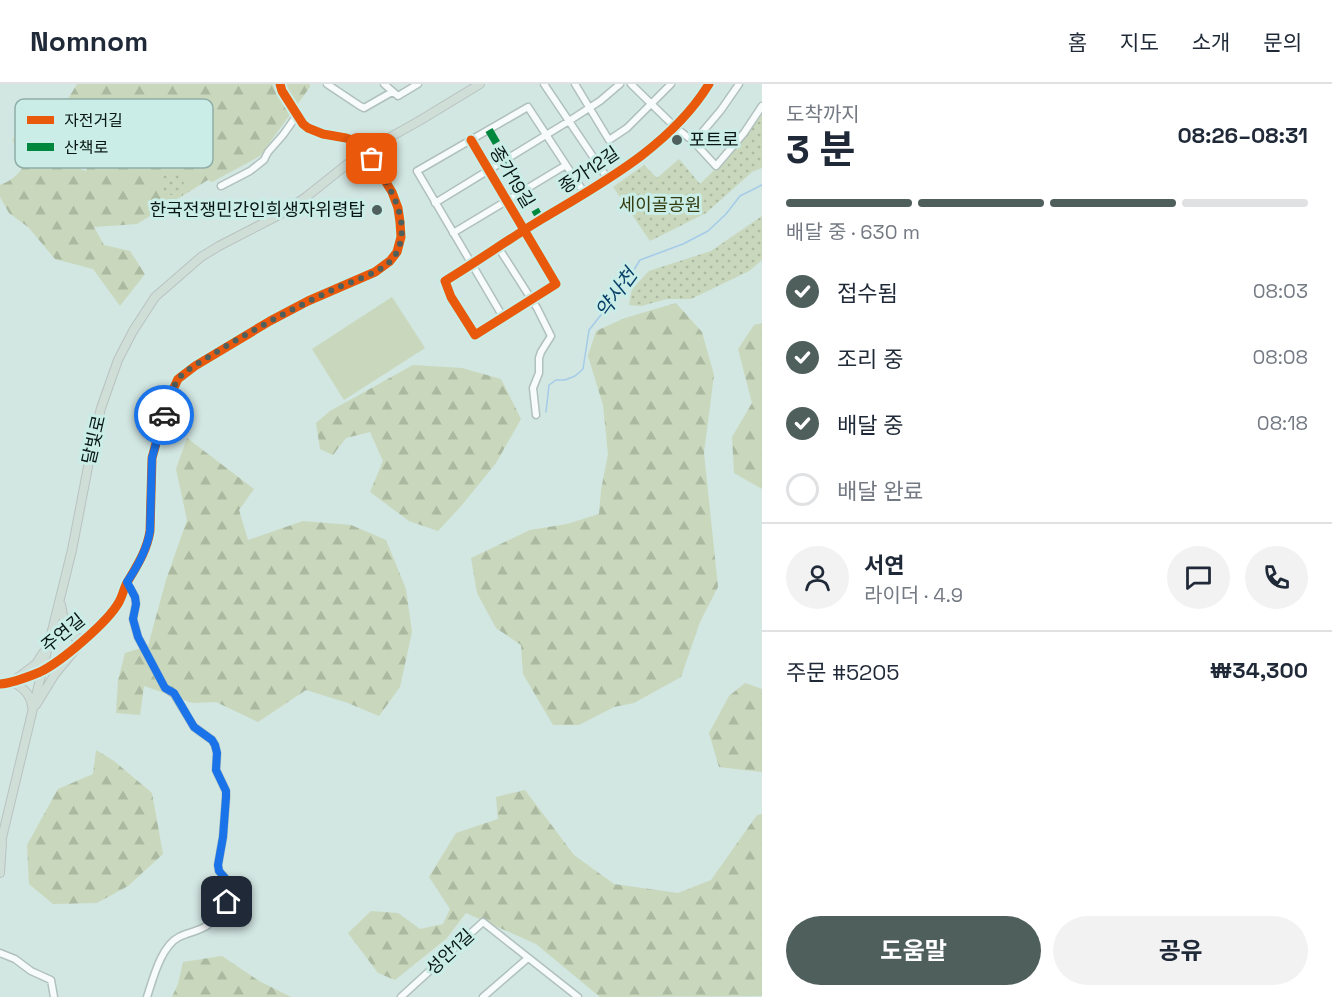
<!DOCTYPE html>
<html lang="ko">
<meta charset="utf-8">
<style>
:root{--surface:#fff;--page:#f2f2f3;--text:#1f2937;--muted:#747a83;--line:#e0e1e3;--accent:#4f5f5c}
body{margin:0;font-family:"Space Grotesk","Noto Sans KR",sans-serif;background:var(--page);color:var(--text);height:100vh;display:flex;flex-direction:column;font-size:22px;white-space:nowrap}
*{box-sizing:border-box;margin:0}
p{font-size:20px;color:var(--muted)}
.icon{flex:none;width:33px;height:33px;fill:none;stroke:currentColor;stroke-width:2;stroke-linecap:round;stroke-linejoin:round}
.map{position:relative;flex:1;overflow:hidden}
.details{display:flex;flex-direction:column;background:var(--surface);width:570px}
.details>*{flex:none}
.pin{position:absolute;display:grid;place-items:center;width:51px;height:51px;color:#fff;margin:-26px;border-radius:12px;box-shadow:0 3px 9px #0006}
.courier{position:absolute;display:grid;place-items:center;width:60px;height:60px;margin:-30px;border:4px solid #1a73e8;border-radius:50%;background:#fff;color:#222;box-shadow:0 2px 8px #0007}
.head em{font-style:normal;font-weight:700}
.head div{display:flex;flex-direction:column-reverse}
.head{display:flex;align-items:center;justify-content:space-between;height:102px;padding:0 24px}
h1{font-size:39px;font-weight:700;line-height:45px}
.bar{display:grid;grid-template-columns:repeat(4,1fr);gap:9px 6px;align-content:center;height:72px;padding:0 24px}
.bar i{height:8px;border-radius:4px;background:var(--line)}
.bar .selected{background:var(--accent)}
.bar p{grid-column:span 4}
.line{display:flex;align-items:center;gap:15px;padding:0 24px;border-top:2px solid var(--line)}
.line div{flex:1}
.round{display:grid;place-items:center;flex:none;width:63px;height:63px;border-radius:32px;background:var(--page)}
ol{padding:0 24px;list-style:none}
li{display:flex;align-items:center;gap:18px;height:66px}
li p{margin-inline-start:auto}
li .icon{padding:6px;border-radius:50%;background:var(--accent);color:#fff;stroke-width:4}
li:last-child{color:var(--muted)}
li i{width:33px;height:33px;border:3px solid var(--line);border-radius:50%}
.cta{display:flex;gap:12px;margin-top:auto;padding:12px 24px}
.cta a{flex:1;height:69px;border-radius:36px;background:var(--accent);color:#fff;font-size:24px;font-weight:700;line-height:69px;text-align:center}
.cta a+a{background:var(--page);color:var(--text)}
header{display:flex;align-items:center;gap:36px;box-sizing:border-box;height:84px;padding:0 30px;background:var(--surface);border-bottom:2px solid var(--line)}
header strong{font-size:28px}
nav{display:flex;gap:33px;margin-inline-start:auto;font-size:21px}
main{display:flex;flex:1;min-height:0}
.map>svg:first-child{display:block}
.grass{fill:#c9d8bc}
.forest{fill:url(#forest-firs)}
.park{fill:url(#park-dots)}
.lines{fill:none;stroke-linecap:round;stroke-linejoin:round}
.stream{stroke:#a4cbe8;stroke-width:1.5}
.minor-casing{stroke:#b0c1bd;stroke-width:9}
.major-casing{stroke:#b9c3c1;stroke-width:10}
.minor{stroke:#f8fbfb;stroke-width:6}
.major{stroke:#d0ded8;stroke-width:8}
.quiet{stroke:#00873e;stroke-width:8;stroke-dasharray:15 8;stroke-linecap:butt}
.cycleway-casing{stroke:#caeee7;stroke-width:13}
.cycleway{stroke:#e8590c;stroke-width:9}
.done{stroke:#4f5f5c;stroke-width:6;stroke-dasharray:0 10.8}
.route{stroke:#1a73e8;stroke-width:8}
.poi-dot{fill:#4f5f5c;stroke:#caeee7;stroke-width:2}
.labels{text-anchor:middle;stroke-width:6;stroke-linejoin:round;paint-order:stroke}
.poi-label{font-size:18px;fill:#091614;stroke:#caeee7;text-anchor:start}
.street-label{font-size:18px;fill:#091614;stroke:#caeee7}
.park-label{font-size:18px;fill:#343d11;stroke:#caeee7}
.water-label{font-size:20px;font-style:italic;fill:#0b426a;stroke:#caeee7}
.key{fill:#caeee7;stroke:#90ada8;stroke-width:1.5}
.key-label{font-size:16px;fill:#091614}
</style>
<header>
<strong>Nomnom</strong>
<nav><a>홈</a><a>지도</a><a>소개</a><a>문의</a></nav>
</header>
<main>
<div class="map">
<svg width="762" height="913" viewBox="0 0 762 913">
<defs>
<pattern id="forest-firs" width="22" height="20" patternUnits="userSpaceOnUse" patternTransform="scale(1.5)"><rect width="22" height="20" fill="#c9d8bc"/><path d="M5 1l3.5 6h-7zM16 11l3.5 6h-7z" fill="#abb9a1"/></pattern>
<pattern id="park-dots" width="8" height="8" patternUnits="userSpaceOnUse" patternTransform="scale(1.5)"><rect width="8" height="8" fill="#c9d8bc"/><path d="M2 2h.1M6 6h.1" fill="none" stroke="#abb9a1" stroke-width="1.8" stroke-linecap="round"/></pattern>
</defs>
<rect width="100%" height="100%" fill="#d2e6e2"/>
<!-- grass -->
<path class="grass" d="M392,213L425,264L344,316L312,265Z"/>
<!-- forest -->
<path class="forest" d="M77,0H310V3L260,72L212,98L208,96L137,140L94,143L104,161L130,167L145,190L120,222L93,185L55,175L28,143L9,129L0,113V101C11,97 25,87 25,74L18,69L12,54L35,69L86,87L91,73L84,57L63,23Z
M676,219L702,248L714,291L704,369L718,503L700,538L681,593L634,619L614,623L579,641H553L523,590L521,561L496,544L477,509L471,474L530,446L567,440L599,430L601,406L608,370L603,321L588,272L596,247L625,234Z
M762,239V405L734,389L732,353L752,319L738,265L754,241Z
M413,281L462,284L501,295L521,335L496,379L462,421L438,447L409,437L370,408L383,377L370,348L346,354L333,371L320,365L316,339L330,327Z
M187,354L254,405L239,426L248,456L303,437L351,441L386,456L406,505L412,548L400,603L379,632L348,619L306,606L258,638L216,618L193,619L144,602L140,631L116,629L118,596L125,569L148,562L166,496L187,436L176,385Z
M745,599L762,605V688H761L719,683L709,649L729,612Z
M96,666L114,677L152,709L163,770L128,802L97,819L53,820L29,800L27,761L58,705L93,690Z
M525,706L574,771L614,800L678,809L711,796L757,731L762,730V912L600,913L536,860L466,829L446,855L395,896L378,889L348,849L371,827L398,829L420,845L443,840L450,825L429,793L456,749L498,735L496,713Z
M222,872L259,897L291,913H172L178,900L183,878Z"/>
<!-- park -->
<path class="park" d="M762,30V84L752,88L706,129L650,157L613,103L644,81L657,94L679,75L700,100L733,68Z
M163,89L184,91L183,112L161,110Z
M762,132V176L749,187L691,215H667L641,222L629,221L632,205L649,187L711,167Z"/>
<g class="lines">
<!-- stream -->
<path class="stream" d="M546,328L549,301L556,296H565L575,292L583,285L589,246L624,202L640,176L683,160L708,147L726,130L740,112L762,101"/>
<defs>
<path id="minor" d="M327,0L360,22L364,24L392,8
M384,0L398,12L418,0
M544,0L608,95
M575,0L609,56L627,44L671,0
M631,0L675,43L694,58
M739,0L721,26L694,58L716,82L744,49L762,22
M471,56L556,200L475,251L451,213L445,197C478,177 509,155 542,135C602,99 671,62 709,0
M221,102L250,87L264,76L268,68L283,51L297,31
M435,119L569,37L600,17L620,0
M453,149L566,81
M498,163L537,224L551,252L541,268L539,274V289L533,304L536,331
M503,233L417,87L528,23L585,110
M127,498L135,513L136,520L133,535L138,553L165,604L174,610L194,643L212,656L215,661L217,669L216,686L226,707V713L223,753L218,781L219,787L231,801L237,810C230,816 222,822 217,829C214,832 213,838 209,840C201,847 189,848 179,853C161,862 153,895 147,913
M82,557L98,543L119,518L127,498L146,465L150,447L152,374L168,316L178,295L195,282L270,237L308,217L375,188L390,177L397,168L401,153L400,138L398,124L392,108L366,66L356,57L346,54L323,50L308,44L303,40L282,7L280,0
M0,600C28,599 52,580 74,564
M0,869L15,875L31,887L51,896L54,913
M401,913L483,838L578,913
M483,913L528,874"/>
<path id="major" d="M61,521L66,546L76,554L84,555
M36,621L55,590L84,555
M32,623C31,610 23,603 12,598L36,580L43,569
M0,762L42,587L72,466L92,362L101,324L118,276L133,247L155,213L201,173L219,162L281,130L306,113L360,70L419,37L480,0
M0,789L2,758"/>
</defs>
<!-- minor casing -->
<use href="#minor" class="minor-casing"/>
<!-- major casing -->
<use href="#major" class="major-casing"/>
<!-- minor -->
<use href="#minor" class="minor"/>
<!-- major -->
<use href="#major" class="major"/>
<!-- quiet -->
<path class="quiet" d="M489,46L541,136"/>
<defs>
<path id="cycleway" d="M471,56L556,200L475,251L451,213L445,197C478,177 509,155 542,135C602,99 671,62 709,0
M0,600C13,599 28,593 40,588C61,578 108,538 119,518C123,511 124,503 128,497C138,480 147,466 150,447L152,374L168,316L178,295L195,282L270,237L308,217L375,188L390,177L397,168L401,153L400,138L398,124L392,108L366,66L356,57L346,54L323,50L308,44L303,40L282,7L280,0"/>
</defs>
<!-- cycleway casing -->
<use href="#cycleway" class="cycleway-casing"/>
<!-- cycleway -->
<use href="#cycleway" class="cycleway"/>
</g>
<g class="lines">
<!-- done -->
<path class="done" d="M164,331C167,319 171,307 177,297C184,286 200,279 210,272C252,246 295,223 339,203C357,195 388,187 397,168C412,136 388,100 372,75"/>
<!-- route -->
<path class="route" d="M164,331L152,374L150,447C147,466 138,482 127,498L135,513L136,520L133,535L138,553L165,604L174,609L194,643L212,656L215,661L217,669L216,686L226,707V713L223,753L218,781L219,787L231,801L237,810L227,818"/>
</g>
<!-- markers -->
<g class="poi-dot">
<circle cx="677" cy="56" r="6"/>
<circle cx="377" cy="126" r="6"/>
</g>
<g class="labels">
<!-- poi labels -->
<g class="poi-label">
<text x="689" y="62">포트로</text>
<text x="365" y="132" text-anchor="end">한국전쟁민간인희생자위령탑</text>
</g>
<!-- street labels -->
<g class="street-label">
<text transform="translate(589 86) rotate(-34)" y="6">종가12길</text>
<text transform="translate(512 93) rotate(59)" y="6">종가19길</text>
<text transform="translate(94 356) rotate(-77)" y="6">달빛로</text>
<text transform="translate(63 549) rotate(-39)" y="6">주연길</text>
<text transform="translate(450 868) rotate(-43)" y="6">성안1길</text>
</g>
<!-- park labels -->
<g class="park-label">
<text x="660" y="127">세이골공원</text>
</g>
<!-- water labels -->
<g class="water-label">
<text transform="translate(616 209) rotate(-54)" y="7">약사천</text>
</g>
</g>
<!-- legend -->
<rect x="15" y="15" width="198" height="69" rx="9" class="key"/>
<rect x="27" y="32" width="27" height="8" fill="#e8590c"/>
<rect x="27" y="59" width="27" height="8" fill="#00873e"/>
<g class="key-label">
<text x="64" y="42">자전거길</text>
<text x="64" y="69">산책로</text>
</g>
</svg>
<div class="pin" style="left:372px;top:75px;background:#ea580c"><svg class="icon" aria-label="bag" viewBox="0 0 24 24"><path d="M5 8h14l-1 12H6zM9 8a3 3 0 0 1 6 0"/></svg></div>
<div class="pin" style="left:227px;top:818px;background:#1f2937"><svg class="icon" aria-label="home" viewBox="0 0 24 24"><path d="M3 11l9-7 9 7M6 9v11h12V9"/></svg></div>
<div class="courier" style="left:164px;top:331px"><svg class="icon" aria-label="car" viewBox="0 0 24 24"><path d="M5 17H2v-5l4-1 3-4h7l3 4 3 1v5h-3M9 17h6M6 11h13"/><circle cx="7" cy="17" r="2"/><circle cx="17" cy="17" r="2"/></svg></div>
</div>
<section class="details">
<div class="head"><div><h1>3 분</h1><p>도착까지</p></div><em>08:26–08:31</em></div>
<div class="bar"><i class="selected"></i><i class="selected"></i><i class="selected"></i><i></i><p>배달 중 · 630 m</p></div>
<ol>
<li><svg class="icon" aria-label="check" viewBox="0 0 24 24"><path d="M5 12l5 5 9-10"/></svg>접수됨<p>08:03</p></li>
<li><svg class="icon" aria-label="check" viewBox="0 0 24 24"><path d="M5 12l5 5 9-10"/></svg>조리 중<p>08:08</p></li>
<li><svg class="icon" aria-label="check" viewBox="0 0 24 24"><path d="M5 12l5 5 9-10"/></svg>배달 중<p>08:18</p></li>
<li><i></i>배달 완료</li>
</ol>
<div class="line" style="height:108px"><a class="round"><svg class="icon" aria-label="person" viewBox="0 0 24 24"><circle cx="12" cy="8" r="4"/><path d="M4 21q1-7 8-7t8 7"/></svg></a><div><b>서연</b><p>라이더 · 4.9</p></div><a class="round"><svg class="icon" aria-label="chat" viewBox="0 0 24 24"><path d="M4 5h16v11H9l-5 4z"/></svg></a><a class="round"><svg class="icon" aria-label="phone" viewBox="0 0 24 24"><path d="M5 4h4l2 5-3 2q2 4 5 5l2-3 5 2v4C11 20 4 13 5 4z"/></svg></a></div>
<div class="line" style="height:78px"><div>주문 #5205</div><b>₩34,300</b></div>
<div class="cta"><a>도움말</a><a>공유</a></div>
</section>
</main>
